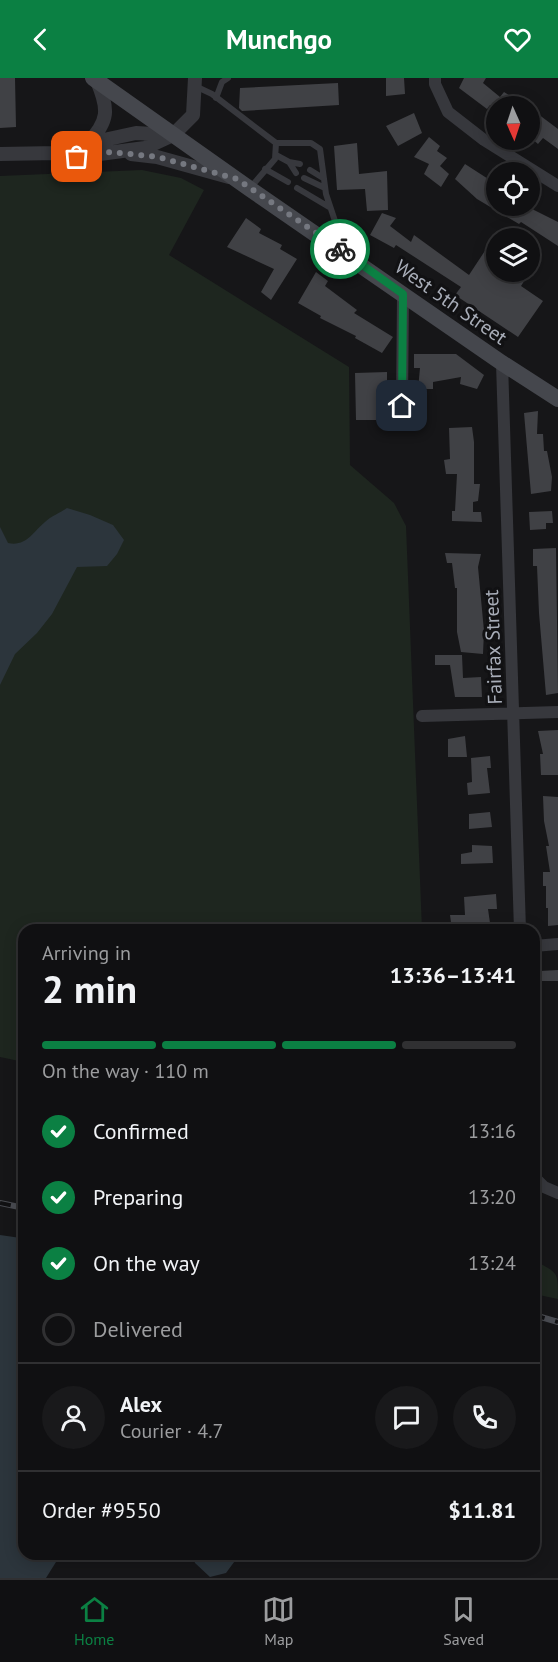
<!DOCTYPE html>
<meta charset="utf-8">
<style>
:root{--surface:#101012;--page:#19191b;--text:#f1f3f6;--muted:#9c9d9f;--line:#303032;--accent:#0b8043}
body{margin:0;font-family:"PT Sans",sans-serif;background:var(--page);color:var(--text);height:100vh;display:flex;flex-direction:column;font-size:22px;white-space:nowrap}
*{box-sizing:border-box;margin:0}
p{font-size:20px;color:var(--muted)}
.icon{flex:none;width:33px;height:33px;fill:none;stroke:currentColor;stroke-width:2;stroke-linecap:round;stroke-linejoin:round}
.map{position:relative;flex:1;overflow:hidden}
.sheet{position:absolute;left:18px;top:846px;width:522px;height:636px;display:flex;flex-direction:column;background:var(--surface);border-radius:18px;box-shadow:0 3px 15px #0003,0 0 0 2px var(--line)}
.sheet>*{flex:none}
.needle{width:39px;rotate:177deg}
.tools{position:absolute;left:486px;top:18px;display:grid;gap:12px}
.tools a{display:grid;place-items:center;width:54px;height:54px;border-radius:50%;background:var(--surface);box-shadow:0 3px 15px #0003,0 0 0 2px var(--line);font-size:30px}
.pin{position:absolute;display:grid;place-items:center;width:51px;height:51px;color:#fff;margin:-26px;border-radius:12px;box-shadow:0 3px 9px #0006}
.courier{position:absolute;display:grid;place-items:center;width:60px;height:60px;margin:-30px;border:4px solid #0b8043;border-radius:50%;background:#fff;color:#222;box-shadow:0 2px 8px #0007}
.head em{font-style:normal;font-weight:600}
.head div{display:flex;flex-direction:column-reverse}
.head{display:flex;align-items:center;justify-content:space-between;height:102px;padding:0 24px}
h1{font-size:39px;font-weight:600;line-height:45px}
.bar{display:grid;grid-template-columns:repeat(4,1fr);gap:9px 6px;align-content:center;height:72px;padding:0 24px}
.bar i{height:8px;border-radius:4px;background:var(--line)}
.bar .active{background:var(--accent)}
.bar p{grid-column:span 4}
.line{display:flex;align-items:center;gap:15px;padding:0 24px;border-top:2px solid var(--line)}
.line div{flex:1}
.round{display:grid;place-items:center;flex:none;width:63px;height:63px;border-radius:32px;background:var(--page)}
ol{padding:0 24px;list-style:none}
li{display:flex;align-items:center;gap:18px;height:66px}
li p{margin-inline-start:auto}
li .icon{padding:6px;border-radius:50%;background:var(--accent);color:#fff;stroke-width:4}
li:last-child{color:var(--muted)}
li i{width:33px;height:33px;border:3px solid var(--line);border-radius:50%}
header{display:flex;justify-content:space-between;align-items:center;height:78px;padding:0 24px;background:var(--accent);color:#fff;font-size:27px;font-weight:600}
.tab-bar{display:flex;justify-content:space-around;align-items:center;height:84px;border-top:2px solid var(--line);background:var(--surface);font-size:16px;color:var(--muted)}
.tab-bar a{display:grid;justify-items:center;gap:3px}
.tab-bar .active{color:var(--accent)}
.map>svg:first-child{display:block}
.green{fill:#1e261f}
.water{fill:#2c353c}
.building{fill:#404145}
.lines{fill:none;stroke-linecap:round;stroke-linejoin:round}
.service{stroke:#37383d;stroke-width:6}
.minor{stroke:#37383d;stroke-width:12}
.tertiary{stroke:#37383d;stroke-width:14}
.secondary{stroke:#45474d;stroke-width:16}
.rail-casing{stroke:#4a4c52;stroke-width:6}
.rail{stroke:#111113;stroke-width:4;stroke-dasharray:11;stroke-linecap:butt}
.done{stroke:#757880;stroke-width:6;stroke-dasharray:0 10.8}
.route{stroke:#0b8043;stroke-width:8}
.labels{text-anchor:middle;stroke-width:6;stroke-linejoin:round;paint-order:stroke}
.street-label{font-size:20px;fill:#a8adb8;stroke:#111113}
</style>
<header><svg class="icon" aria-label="back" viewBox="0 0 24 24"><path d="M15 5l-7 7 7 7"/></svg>Munchgo<svg class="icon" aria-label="heart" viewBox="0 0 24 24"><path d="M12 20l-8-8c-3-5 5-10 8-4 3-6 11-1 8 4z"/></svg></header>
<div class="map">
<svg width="558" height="1500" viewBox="0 0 558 1500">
<rect width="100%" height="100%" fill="#161618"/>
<!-- green -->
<path class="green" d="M142,92L181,100L204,112L169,177L349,289L350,387L394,425L406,448L422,852H24V984L0,979V98Z
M534,1182C558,1196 558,1192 558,1221L534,1216Z"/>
<!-- water -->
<path class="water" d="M67,430L90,437L113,447L124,462L117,476L107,488L77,489L52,536L37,555L15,576L0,607V449L8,465C26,469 33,454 45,444C51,438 60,435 67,430Z
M0,1157L21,1160L24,1168V1476H61L46,1500H0Z
M192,1476H240L226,1495L210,1499L195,1485Z"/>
<!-- building -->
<path class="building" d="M0,0H15L16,49L0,50Z
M386,0H404L405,16L386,18Z
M464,0H486L483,5L500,19L504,14L526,28L490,27L487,31L459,10Z
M338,5L339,27L242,33L239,30L240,10Z
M414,35L422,55L398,68L386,48Z
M538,36L558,51V71L543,60L538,66L530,59V48Z
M429,59L440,68L437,73L447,80L440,88L449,96L441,109L424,96L429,86L414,79Z
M357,65L359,96L387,93L388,132L367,133L365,111L337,112L334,68Z
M465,86L496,106V128H526L558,144V168L521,144L519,146L477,121L455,101Z
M382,135L396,140L390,148L411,164L414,157L469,197L496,156V194H530L521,208L543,223L518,259L455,217L461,209L396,167L394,170L370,157Z
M246,140L261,151L259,155L282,167L280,171L297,181L271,222L261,214L274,191L227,169Z
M316,194L328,203L325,208L357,232L354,235L393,259L382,275L355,260L356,258L320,240L321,238L298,225Z
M414,276H456L484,297L477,311L460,306L461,299L433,304V311H418L420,290H414Z
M387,294V342H356L355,295Z
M538,333L537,356H543L544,373H547L552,399L551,413L531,416L524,335Z
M472,349L474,364V406H480L478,423L473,424V434H481L482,444L452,443V433H455L457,396H446L444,382L450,381L449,350Z
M552,433L553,445H546V451L530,452L529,434Z
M556,470L558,615L546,617L539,535L537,488H533V471Z
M445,475L481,476L478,489L484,553L483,576L461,574L457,554V510H455L452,485H447Z
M435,577H462L463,600L481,599L482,619H455L450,587H435Z
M558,652V697H541L540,676H543L538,653Z
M465,658L467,679H448V661Z
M490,678L491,690H487L490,715L468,717L467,705L472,704L471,680Z
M543,718L558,719V847L548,848V830H546V808H543V794H550L546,768H549L544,743Z
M490,734L492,749L469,751V736Z
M472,767L492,768L493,785L461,786V776L472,774Z
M496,816L497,831H488L491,852H452L450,837H465L464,819Z
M558,892V903H540V893Z"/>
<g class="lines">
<!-- service -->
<path class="service" d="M195,8L212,16L276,65L275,81L250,110
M216,20L222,4L228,0
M276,65H311L320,71L326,116L337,149L333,166
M276,77L289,84L296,95
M289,84L300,86
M265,91L288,104
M310,92L323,100
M304,100L325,110
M297,110L329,129"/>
<!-- minor -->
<path class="minor" d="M435,0V6L448,34L484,62L558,108
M502,285L520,852
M402,328L403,216
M422,638L558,634
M534,868L558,866
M534,1099L544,1109L558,1115"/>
<!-- tertiary -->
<path class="tertiary" d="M88,65C109,43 109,31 97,3
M57,75L76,68L136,55L170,57
M0,76L57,75L77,79L145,70L173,57L193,37L195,0
M131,76L157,79L229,99"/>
<!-- secondary -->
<path class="secondary" d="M93,0L250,111L502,285L558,321"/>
<defs>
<path id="rail" d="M0,1125L24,1130
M534,1237L558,1244"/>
</defs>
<!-- rail casing -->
<use href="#rail" class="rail-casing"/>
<!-- rail -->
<use href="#rail" class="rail"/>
</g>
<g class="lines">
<!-- done -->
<path class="done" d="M77,79L111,74L158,79L237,101L340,171"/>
<!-- route -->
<path class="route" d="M340,171L403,216L402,328"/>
</g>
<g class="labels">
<!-- street labels -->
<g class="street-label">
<text transform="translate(451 224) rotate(35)" y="7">West 5th Street</text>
<text transform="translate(493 569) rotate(-92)" y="7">Fairfax Street</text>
</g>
</g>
</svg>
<div class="tools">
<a><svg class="needle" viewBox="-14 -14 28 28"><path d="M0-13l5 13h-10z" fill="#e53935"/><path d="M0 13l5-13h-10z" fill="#9c9d9f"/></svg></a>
<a><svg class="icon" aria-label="locate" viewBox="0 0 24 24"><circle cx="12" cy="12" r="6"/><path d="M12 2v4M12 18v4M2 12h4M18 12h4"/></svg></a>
<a><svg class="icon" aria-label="layers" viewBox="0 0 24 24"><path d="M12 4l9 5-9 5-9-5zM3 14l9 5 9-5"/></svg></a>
</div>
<div class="pin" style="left:77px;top:79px;background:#ea580c"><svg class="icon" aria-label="bag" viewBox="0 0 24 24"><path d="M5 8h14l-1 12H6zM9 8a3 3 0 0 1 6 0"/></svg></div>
<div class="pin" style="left:402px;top:328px;background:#1f2937"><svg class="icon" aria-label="home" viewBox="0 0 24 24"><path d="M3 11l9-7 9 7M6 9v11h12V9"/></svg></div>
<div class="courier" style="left:340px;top:171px"><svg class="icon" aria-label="bike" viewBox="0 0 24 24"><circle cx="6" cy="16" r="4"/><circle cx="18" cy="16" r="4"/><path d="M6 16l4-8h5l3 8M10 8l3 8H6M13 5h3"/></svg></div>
<section class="sheet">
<div class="head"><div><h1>2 min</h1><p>Arriving in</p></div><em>13:36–13:41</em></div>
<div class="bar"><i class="active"></i><i class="active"></i><i class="active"></i><i></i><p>On the way · 110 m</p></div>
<ol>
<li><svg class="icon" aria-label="check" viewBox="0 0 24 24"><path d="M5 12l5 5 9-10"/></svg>Confirmed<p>13:16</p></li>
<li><svg class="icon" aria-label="check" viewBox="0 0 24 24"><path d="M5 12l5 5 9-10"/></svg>Preparing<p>13:20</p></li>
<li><svg class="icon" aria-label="check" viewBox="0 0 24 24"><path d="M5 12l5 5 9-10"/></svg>On the way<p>13:24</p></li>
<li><i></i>Delivered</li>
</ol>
<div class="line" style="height:108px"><a class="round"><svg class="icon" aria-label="person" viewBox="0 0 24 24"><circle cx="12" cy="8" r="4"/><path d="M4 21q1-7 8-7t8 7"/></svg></a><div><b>Alex</b><p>Courier · 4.7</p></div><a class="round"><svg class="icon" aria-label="chat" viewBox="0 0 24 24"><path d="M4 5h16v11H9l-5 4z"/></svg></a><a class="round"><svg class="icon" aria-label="phone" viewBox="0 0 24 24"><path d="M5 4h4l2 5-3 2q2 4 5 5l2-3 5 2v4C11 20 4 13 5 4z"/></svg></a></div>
<div class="line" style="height:78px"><div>Order #9550</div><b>$11.81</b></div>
</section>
</div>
<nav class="tab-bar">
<a class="active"><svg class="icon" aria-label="home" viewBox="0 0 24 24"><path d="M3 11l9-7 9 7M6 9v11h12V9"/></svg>Home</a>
<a><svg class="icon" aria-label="map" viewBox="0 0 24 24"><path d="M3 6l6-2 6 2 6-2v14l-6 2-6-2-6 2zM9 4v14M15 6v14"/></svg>Map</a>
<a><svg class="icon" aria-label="saved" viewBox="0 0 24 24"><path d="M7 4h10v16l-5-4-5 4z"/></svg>Saved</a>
</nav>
